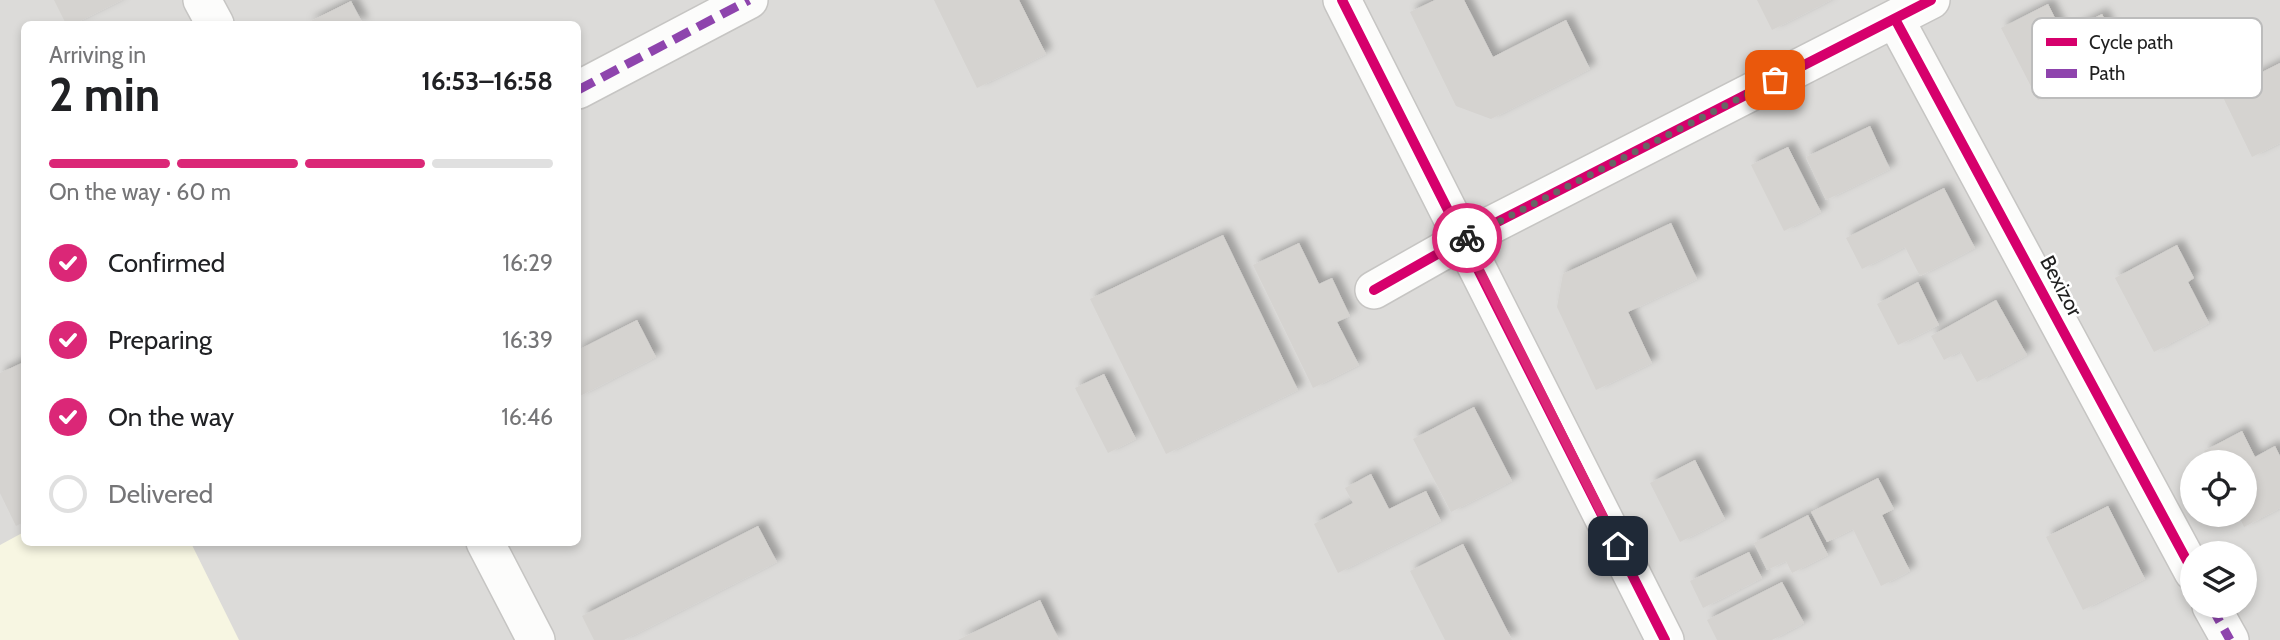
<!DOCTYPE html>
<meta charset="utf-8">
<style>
:root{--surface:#fff;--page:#f2f2f2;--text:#202124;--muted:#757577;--line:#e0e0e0;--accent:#db2777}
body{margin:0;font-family:Cabin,sans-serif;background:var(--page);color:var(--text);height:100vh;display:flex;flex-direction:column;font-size:26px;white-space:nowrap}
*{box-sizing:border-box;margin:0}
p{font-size:23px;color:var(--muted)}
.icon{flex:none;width:38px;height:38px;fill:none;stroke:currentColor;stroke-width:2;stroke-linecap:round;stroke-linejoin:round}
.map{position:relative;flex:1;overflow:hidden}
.panel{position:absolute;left:21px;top:21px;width:560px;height:525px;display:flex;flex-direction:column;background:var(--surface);border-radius:10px;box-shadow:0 4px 10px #0003}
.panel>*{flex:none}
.fabs{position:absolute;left:2180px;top:450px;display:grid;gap:14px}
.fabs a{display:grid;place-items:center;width:77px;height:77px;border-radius:50%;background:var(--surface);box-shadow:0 4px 10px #0003;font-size:35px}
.pin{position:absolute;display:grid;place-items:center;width:60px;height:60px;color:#fff;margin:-30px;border-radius:14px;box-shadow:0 4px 10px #0006}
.courier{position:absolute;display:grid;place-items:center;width:70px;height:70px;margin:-35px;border:5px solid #db2777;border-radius:50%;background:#fff;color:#222;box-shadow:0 2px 9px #0007}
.overview em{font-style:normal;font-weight:700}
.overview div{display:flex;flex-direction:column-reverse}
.overview{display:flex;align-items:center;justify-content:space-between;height:119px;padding:0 28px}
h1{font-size:46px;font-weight:700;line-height:52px}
.bar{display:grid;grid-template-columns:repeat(4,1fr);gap:10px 7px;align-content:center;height:84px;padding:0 28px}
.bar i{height:9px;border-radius:5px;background:var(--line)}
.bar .selected{background:var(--accent)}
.bar p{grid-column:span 4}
ol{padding:0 28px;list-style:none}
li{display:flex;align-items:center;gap:21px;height:77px}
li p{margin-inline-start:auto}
li .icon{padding:7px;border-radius:50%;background:var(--accent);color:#fff;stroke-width:4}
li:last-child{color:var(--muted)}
li i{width:38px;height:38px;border:4px solid var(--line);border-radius:50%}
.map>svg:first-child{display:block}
.residential{fill:#dcdbd9;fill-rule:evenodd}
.education{fill:#f7f6e2}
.building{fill:#d5d3d0;filter:url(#shadow)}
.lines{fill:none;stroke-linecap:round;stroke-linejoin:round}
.minor-casing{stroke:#c6c5c3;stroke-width:40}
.minor{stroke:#fcfcfb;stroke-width:37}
.quiet{stroke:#8e44ad;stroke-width:9;stroke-dasharray:18 9;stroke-linecap:butt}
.cycleway-casing{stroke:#fff;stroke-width:15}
.cycleway{stroke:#d6006c;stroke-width:10}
.done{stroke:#676665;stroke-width:7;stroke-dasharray:0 12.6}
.route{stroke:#db2777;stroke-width:9}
.labels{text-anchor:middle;stroke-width:5;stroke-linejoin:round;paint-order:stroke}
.street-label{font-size:21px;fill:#1f1f1f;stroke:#fff}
.key{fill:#fff;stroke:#bcbcbc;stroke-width:2}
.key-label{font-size:19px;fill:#1f1f1f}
</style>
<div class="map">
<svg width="2280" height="640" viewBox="0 0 2280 640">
<defs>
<filter id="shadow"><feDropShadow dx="6" dy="-6" stdDeviation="3.5" flood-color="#0004"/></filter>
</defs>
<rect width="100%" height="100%" fill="#edebe7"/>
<!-- residential -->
<path class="residential" d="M0,0H2280V640H0ZM24,24H578V542H24ZM2193,462H2245V514H2193ZM2193,553H2245V606H2193Z"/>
<!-- education -->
<path class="education" d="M24,532V542L191,543L239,640H0V545Z"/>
<!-- building -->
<path class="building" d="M54,0H122L74,24H66Z
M934,0H1019L1046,54L977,88Z
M1435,0H1464L1493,57L1566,20L1590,69L1491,119L1456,106L1410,12Z
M1757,0H1831L1772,30Z
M351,1L363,24H305Z
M2048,4L2063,34L2102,14L2123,56L2038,100L2001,28Z
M2280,63V143L2252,157L2221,93Z
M1870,126L1890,169L1826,200L1806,157Z
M1788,147L1821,212L1784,231L1751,165Z
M1944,188L1975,248L1920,276L1905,247L1862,269L1846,238Z
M1671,223L1697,279L1628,312L1652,363L1596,390L1557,307L1563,274Z
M1223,235L1298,390L1166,454L1090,299Z
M1299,243L1319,284L1332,278L1350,316L1337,322L1359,365L1313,388L1253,265Z
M2177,245L2194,278L2188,282L2209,323L2154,352L2115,278Z
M1918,282L1939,325L1898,345L1877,304Z
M1996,300L2027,355L1977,382L1960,351L1944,360L1931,336Z
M637,320L656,357L578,397V350Z
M24,362V522L16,526L0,493V373Z
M1104,374L1136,439L1108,453L1075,388Z
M1474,407L1512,481L1451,512L1413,439Z
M2242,431L2255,457L2275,446L2280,456V508L2244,527L2238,514H2245V462H2210L2204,451Z
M1695,460L1725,519L1680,542L1650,483Z
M1371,474L1389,509L1426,491L1441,521L1338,573L1314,524L1353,503L1345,488Z
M1878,478L1894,509L1882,515L1910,571L1881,586L1853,529L1827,542L1811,512Z
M2108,506L2145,579L2083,610L2046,537Z
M1808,515L1828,555L1792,573L1786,561L1767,570L1754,543Z
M758,526L777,562L624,640H594L582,616Z
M1463,544L1512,640H1445L1410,571Z
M1749,552L1762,578L1703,608L1690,581Z
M1782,582L1804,623L1772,640H1717L1707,620Z
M1040,600L1059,640H958Z"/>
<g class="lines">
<defs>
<path id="minor" d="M202,0L215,24
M1342,0L1665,640
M1895,19L2193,572
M578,90L749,0
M1374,290L1464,239L1931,0
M485,542L536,640
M2211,606L2230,640"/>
</defs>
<!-- minor casing -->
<use href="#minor" class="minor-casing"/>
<!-- minor -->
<use href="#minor" class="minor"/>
<!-- quiet -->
<path class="quiet" d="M578,90L749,0
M2211,606L2230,640"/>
<defs>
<path id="cycleway" d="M1342,0L1665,640
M1895,19L2193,572
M1374,290L1464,239L1931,0"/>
</defs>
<!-- cycleway casing -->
<use href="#cycleway" class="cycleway-casing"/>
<!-- cycleway -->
<use href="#cycleway" class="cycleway"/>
</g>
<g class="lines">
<!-- done -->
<path class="done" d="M1467,238L1775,80"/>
<!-- route -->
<path class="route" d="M1467,238L1464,239L1618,546"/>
</g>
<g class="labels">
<!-- street labels -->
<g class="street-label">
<text transform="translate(2061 286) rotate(62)" y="7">Bexizor</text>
</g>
</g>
<!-- legend -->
<rect x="2032" y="18" width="230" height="80" rx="10" class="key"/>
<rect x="2046" y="38" width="31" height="8" fill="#d6006c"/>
<rect x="2046" y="69" width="31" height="9" fill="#8e44ad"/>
<g class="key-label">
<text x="2089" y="49">Cycle path</text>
<text x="2089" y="80">Path</text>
</g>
</svg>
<div class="fabs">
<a><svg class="icon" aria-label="locate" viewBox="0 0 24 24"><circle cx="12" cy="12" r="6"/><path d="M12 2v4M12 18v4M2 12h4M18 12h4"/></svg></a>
<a><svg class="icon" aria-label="layers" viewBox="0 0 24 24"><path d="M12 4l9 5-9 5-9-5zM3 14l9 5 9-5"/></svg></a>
</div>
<div class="pin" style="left:1775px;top:80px;background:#ea580c"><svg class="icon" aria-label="bag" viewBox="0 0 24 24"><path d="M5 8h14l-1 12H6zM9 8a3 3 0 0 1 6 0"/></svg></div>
<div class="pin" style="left:1618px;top:546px;background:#1f2937"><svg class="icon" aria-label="home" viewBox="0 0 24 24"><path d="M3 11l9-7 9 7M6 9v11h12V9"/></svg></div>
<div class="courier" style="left:1467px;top:238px"><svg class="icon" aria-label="bike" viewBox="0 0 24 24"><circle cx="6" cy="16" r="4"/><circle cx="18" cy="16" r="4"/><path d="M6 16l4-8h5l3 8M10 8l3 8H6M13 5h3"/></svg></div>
<section class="panel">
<div class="overview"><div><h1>2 min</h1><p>Arriving in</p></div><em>16:53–16:58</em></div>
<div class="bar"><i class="selected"></i><i class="selected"></i><i class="selected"></i><i></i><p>On the way · 60 m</p></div>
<ol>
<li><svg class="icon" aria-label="check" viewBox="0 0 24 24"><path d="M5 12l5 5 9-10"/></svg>Confirmed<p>16:29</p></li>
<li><svg class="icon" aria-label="check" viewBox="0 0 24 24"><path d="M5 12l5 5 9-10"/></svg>Preparing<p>16:39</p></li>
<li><svg class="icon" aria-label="check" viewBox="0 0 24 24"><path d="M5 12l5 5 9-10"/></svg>On the way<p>16:46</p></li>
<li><i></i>Delivered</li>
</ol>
</section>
</div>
